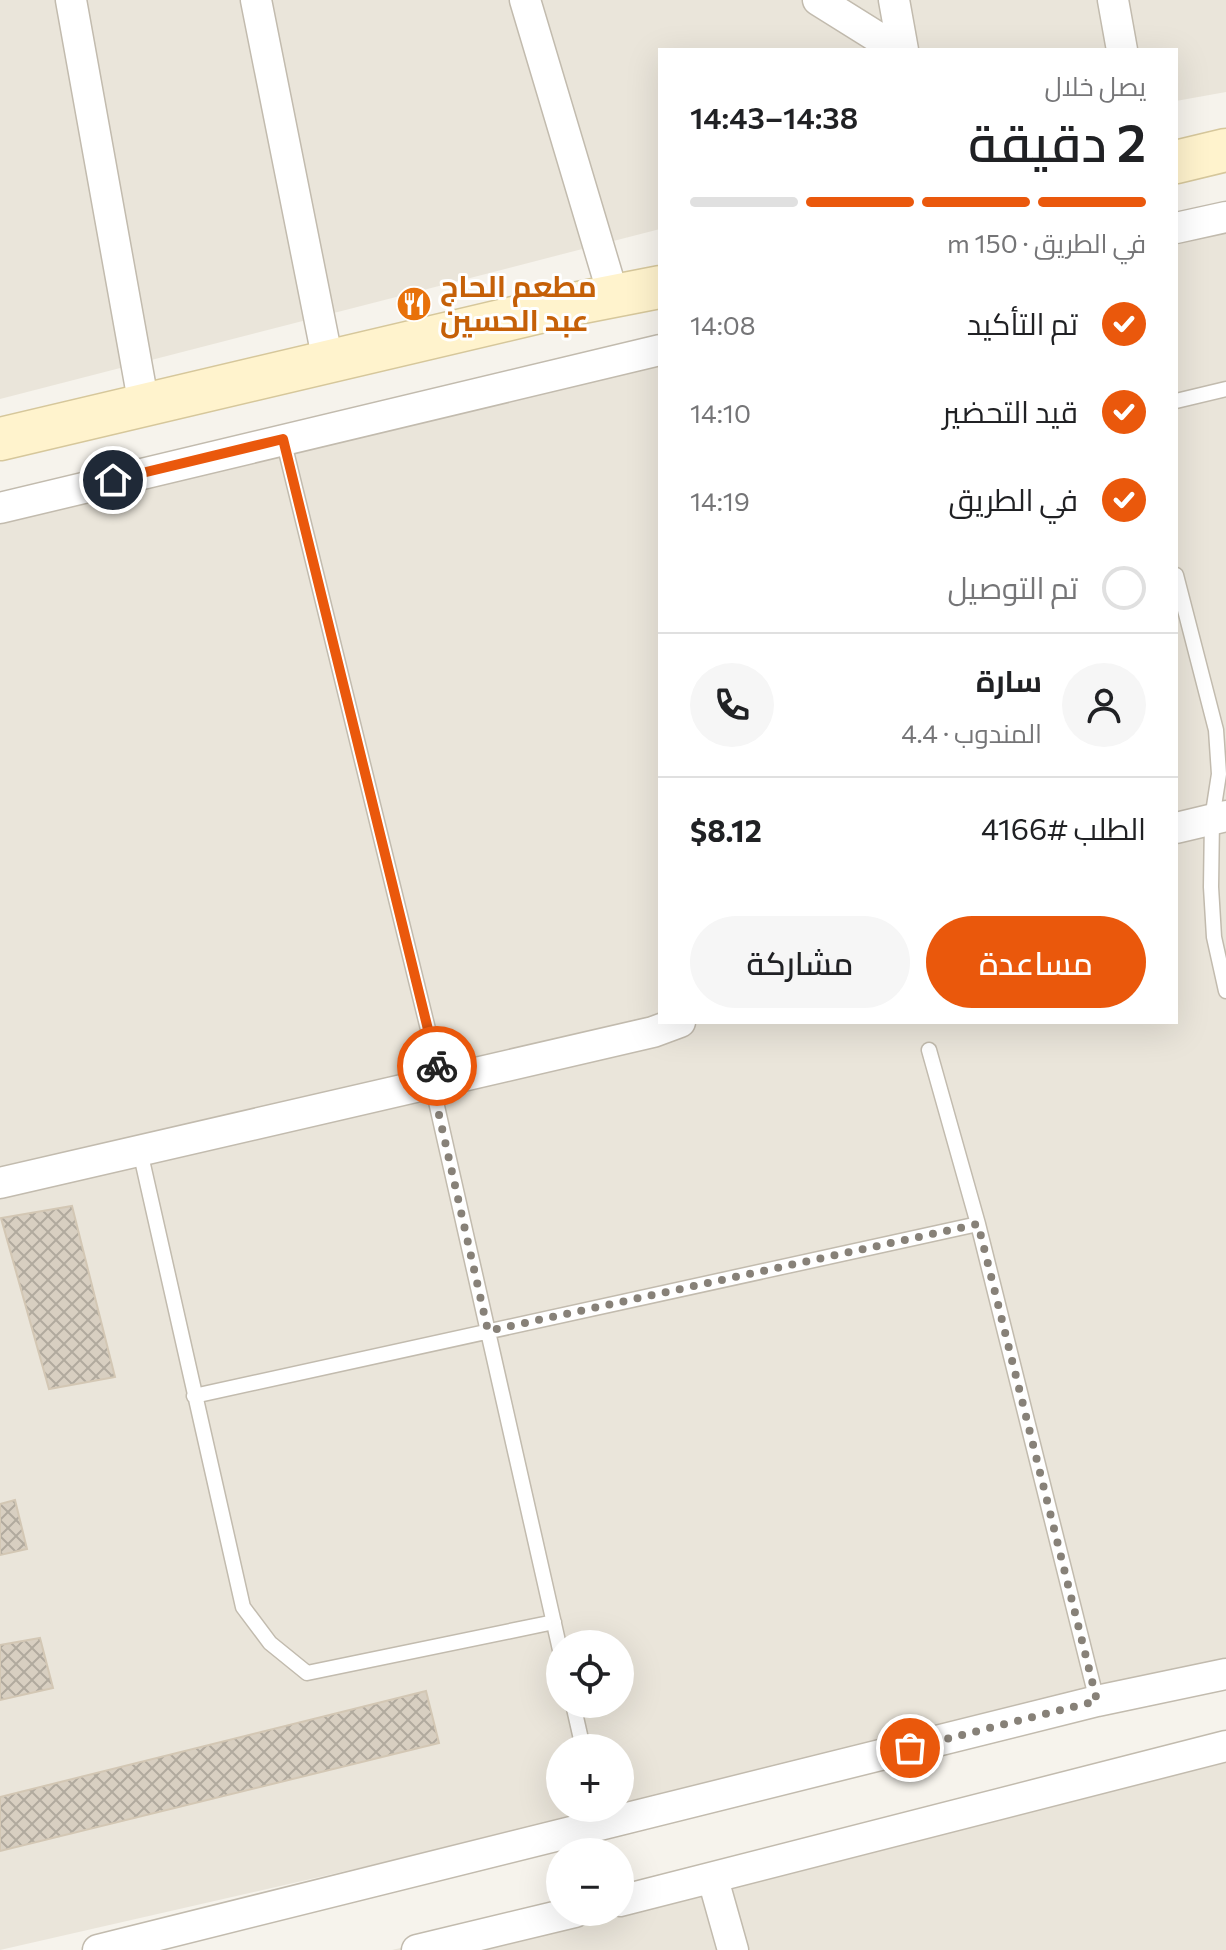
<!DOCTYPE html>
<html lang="ar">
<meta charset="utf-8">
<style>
:root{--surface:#fff;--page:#f6f6f6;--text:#202124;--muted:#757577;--line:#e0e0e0;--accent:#ea580c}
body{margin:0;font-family:Commissioner,Cairo,sans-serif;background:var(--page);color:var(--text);direction:rtl;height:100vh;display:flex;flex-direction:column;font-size:30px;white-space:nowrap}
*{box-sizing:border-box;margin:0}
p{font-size:26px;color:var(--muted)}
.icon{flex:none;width:44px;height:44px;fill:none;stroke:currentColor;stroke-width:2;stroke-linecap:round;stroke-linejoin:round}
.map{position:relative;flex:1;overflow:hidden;direction:ltr}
.panel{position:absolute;left:658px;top:48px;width:520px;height:976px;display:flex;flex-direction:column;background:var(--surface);border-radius:0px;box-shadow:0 8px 32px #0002;direction:rtl}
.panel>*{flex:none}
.buttons{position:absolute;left:546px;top:1630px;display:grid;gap:16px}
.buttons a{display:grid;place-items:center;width:88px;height:88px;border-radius:50%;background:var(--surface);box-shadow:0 8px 32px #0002;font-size:40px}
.pin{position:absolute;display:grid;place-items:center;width:68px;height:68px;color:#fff;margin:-34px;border:4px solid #fff;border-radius:50%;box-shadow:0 2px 8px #0007}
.courier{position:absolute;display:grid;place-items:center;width:80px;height:80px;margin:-40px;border:6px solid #ea580c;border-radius:50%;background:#fff;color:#222;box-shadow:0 2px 10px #0007}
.summary em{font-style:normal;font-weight:600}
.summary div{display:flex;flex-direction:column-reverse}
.summary{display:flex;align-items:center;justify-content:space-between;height:136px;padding:0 32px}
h1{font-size:52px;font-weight:600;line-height:60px}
.bar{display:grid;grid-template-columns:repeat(4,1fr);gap:12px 8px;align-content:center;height:96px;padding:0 32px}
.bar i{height:10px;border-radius:6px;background:var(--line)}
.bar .current{background:var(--accent)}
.bar p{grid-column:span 4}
.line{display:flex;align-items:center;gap:20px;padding:0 32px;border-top:2px solid var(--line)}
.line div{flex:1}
.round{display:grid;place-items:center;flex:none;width:84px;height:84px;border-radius:42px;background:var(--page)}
ol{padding:0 32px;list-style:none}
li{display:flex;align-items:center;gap:24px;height:88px}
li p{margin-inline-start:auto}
li .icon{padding:8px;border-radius:50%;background:var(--accent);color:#fff;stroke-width:4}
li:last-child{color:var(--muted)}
li i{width:44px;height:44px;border:4px solid var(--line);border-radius:50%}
.cta{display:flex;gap:16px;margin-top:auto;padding:16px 32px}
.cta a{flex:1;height:92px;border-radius:48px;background:var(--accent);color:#fff;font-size:32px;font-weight:600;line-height:92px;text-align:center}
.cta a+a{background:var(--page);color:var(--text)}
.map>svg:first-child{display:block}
.residential{fill:#eae5da;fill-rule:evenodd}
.building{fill:url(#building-cross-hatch);stroke:#d3c7b4;stroke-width:2}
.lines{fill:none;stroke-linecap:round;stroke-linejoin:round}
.lane-casing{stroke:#c2bbae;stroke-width:17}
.street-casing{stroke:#c2bbae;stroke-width:33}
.secondary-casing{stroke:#d6c79b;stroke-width:45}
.lane{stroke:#fff;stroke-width:14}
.street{stroke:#fff;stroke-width:30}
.secondary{stroke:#fff3cd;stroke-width:42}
.done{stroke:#878178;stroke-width:8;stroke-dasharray:0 14.4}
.route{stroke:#ea580c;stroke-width:10}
.labels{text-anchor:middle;stroke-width:6;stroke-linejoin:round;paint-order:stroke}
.food-label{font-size:30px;font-weight:bold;fill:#c56008;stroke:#fff;text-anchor:start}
</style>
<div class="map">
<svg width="1226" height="1950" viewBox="0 0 1226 1950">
<defs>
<pattern id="building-cross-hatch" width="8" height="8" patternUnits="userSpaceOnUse" patternTransform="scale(2)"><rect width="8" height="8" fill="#d8cfc1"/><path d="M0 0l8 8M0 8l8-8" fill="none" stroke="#b1aa9e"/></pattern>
</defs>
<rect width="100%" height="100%" fill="#f6f3ec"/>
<!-- residential -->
<path class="residential" d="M0,0H1226V92L1176,101V50H660V229L0,399Z
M1226,229V1670L0,1950V515L660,361V1022H1176V241ZM560,1644H620V1704H560ZM560,1748H620V1808H560Z
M1226,1751V1950H392L560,1910L620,1912Z"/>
<!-- building -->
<path class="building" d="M72,1206L115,1377L49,1389L1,1218Z
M15,1500L27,1549L0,1555V1504Z
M40,1638L53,1688L0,1700V1645Z
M426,1691L439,1743L0,1851V1797Z"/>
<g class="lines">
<defs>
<path id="lane" d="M1176,401L1226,389
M283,439L441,1082
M1176,575L1216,730L1219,774L1212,819L1211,887L1214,937L1226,991
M929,1050L978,1224L1097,1701
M432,1084L560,1650
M140,1151L243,1607L270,1643L307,1673L554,1622
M194,1396L978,1224
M573,1704L583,1748"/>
<path id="street" d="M71,0L144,406
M256,0L328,362
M525,0L614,298
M818,0L898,50
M894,0L903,50
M1113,0L1122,50
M1176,228L1226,217
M0,508L660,350
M1176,828L1226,816
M0,1183L653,1032L680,1022
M713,1879L733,1950
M620,1901L1226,1746
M98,1950L1097,1701L1226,1674
M417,1950L575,1912"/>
<path id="secondary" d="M1176,162L1226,150
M0,439L573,304L660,287"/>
</defs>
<!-- lane casing -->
<use href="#lane" class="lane-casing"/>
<!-- street casing -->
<use href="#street" class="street-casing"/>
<!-- secondary casing -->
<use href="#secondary" class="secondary-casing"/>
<!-- lane -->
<use href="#lane" class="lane"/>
<!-- street -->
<use href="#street" class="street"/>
<!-- secondary -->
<use href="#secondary" class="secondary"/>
</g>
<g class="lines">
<!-- done -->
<path class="done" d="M437,1066L441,1082L432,1084L488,1331L978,1224L1097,1701L910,1748"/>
<!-- route -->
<path class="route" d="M113,480L283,439L437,1066"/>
</g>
<!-- icons -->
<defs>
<symbol id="restaurant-disc" viewBox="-11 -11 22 22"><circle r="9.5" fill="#e8710a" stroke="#fff"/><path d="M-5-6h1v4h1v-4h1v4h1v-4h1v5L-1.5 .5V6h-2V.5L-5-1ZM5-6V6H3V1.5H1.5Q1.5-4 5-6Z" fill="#fff"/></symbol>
</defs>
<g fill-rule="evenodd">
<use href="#restaurant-disc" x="394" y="284" width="40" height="40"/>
</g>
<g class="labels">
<!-- food labels -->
<g class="food-label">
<text x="440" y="297">مطعم الحاج<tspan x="440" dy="34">عبد الحسين</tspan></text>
</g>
</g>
</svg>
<div class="buttons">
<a><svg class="icon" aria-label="locate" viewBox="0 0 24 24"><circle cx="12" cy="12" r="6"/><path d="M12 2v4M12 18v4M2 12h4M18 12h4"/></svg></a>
<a>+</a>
<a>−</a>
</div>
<div class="pin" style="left:910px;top:1748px;background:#ea580c"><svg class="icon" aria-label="bag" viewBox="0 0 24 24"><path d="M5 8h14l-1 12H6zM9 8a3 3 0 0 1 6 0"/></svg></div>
<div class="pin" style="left:113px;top:480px;background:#1f2937"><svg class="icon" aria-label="home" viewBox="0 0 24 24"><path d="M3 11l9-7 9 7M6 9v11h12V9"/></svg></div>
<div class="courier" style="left:437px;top:1066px"><svg class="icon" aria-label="bike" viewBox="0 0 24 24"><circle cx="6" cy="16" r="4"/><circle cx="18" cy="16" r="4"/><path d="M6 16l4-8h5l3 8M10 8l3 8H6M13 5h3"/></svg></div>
<section class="panel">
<div class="summary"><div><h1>2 دقيقة</h1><p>يصل خلال</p></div><em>14:38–14:43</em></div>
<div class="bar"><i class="current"></i><i class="current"></i><i class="current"></i><i></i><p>في الطريق · 150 m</p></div>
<ol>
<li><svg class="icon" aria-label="check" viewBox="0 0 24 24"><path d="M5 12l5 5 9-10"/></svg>تم التأكيد<p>14:08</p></li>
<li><svg class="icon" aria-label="check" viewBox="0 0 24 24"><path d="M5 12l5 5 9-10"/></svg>قيد التحضير<p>14:10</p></li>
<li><svg class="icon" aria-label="check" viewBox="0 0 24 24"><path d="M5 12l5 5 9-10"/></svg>في الطريق<p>14:19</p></li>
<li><i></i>تم التوصيل</li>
</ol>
<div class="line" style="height:144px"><a class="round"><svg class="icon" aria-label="person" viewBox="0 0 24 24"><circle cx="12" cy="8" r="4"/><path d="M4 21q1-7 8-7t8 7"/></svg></a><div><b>سارة</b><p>المندوب · 4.4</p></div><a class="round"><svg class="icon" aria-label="phone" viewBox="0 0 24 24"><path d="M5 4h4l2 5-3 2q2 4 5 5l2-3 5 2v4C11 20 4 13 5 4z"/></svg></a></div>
<div class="line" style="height:104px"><div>الطلب #4166</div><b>$8.12</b></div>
<div class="cta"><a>مساعدة</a><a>مشاركة</a></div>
</section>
</div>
